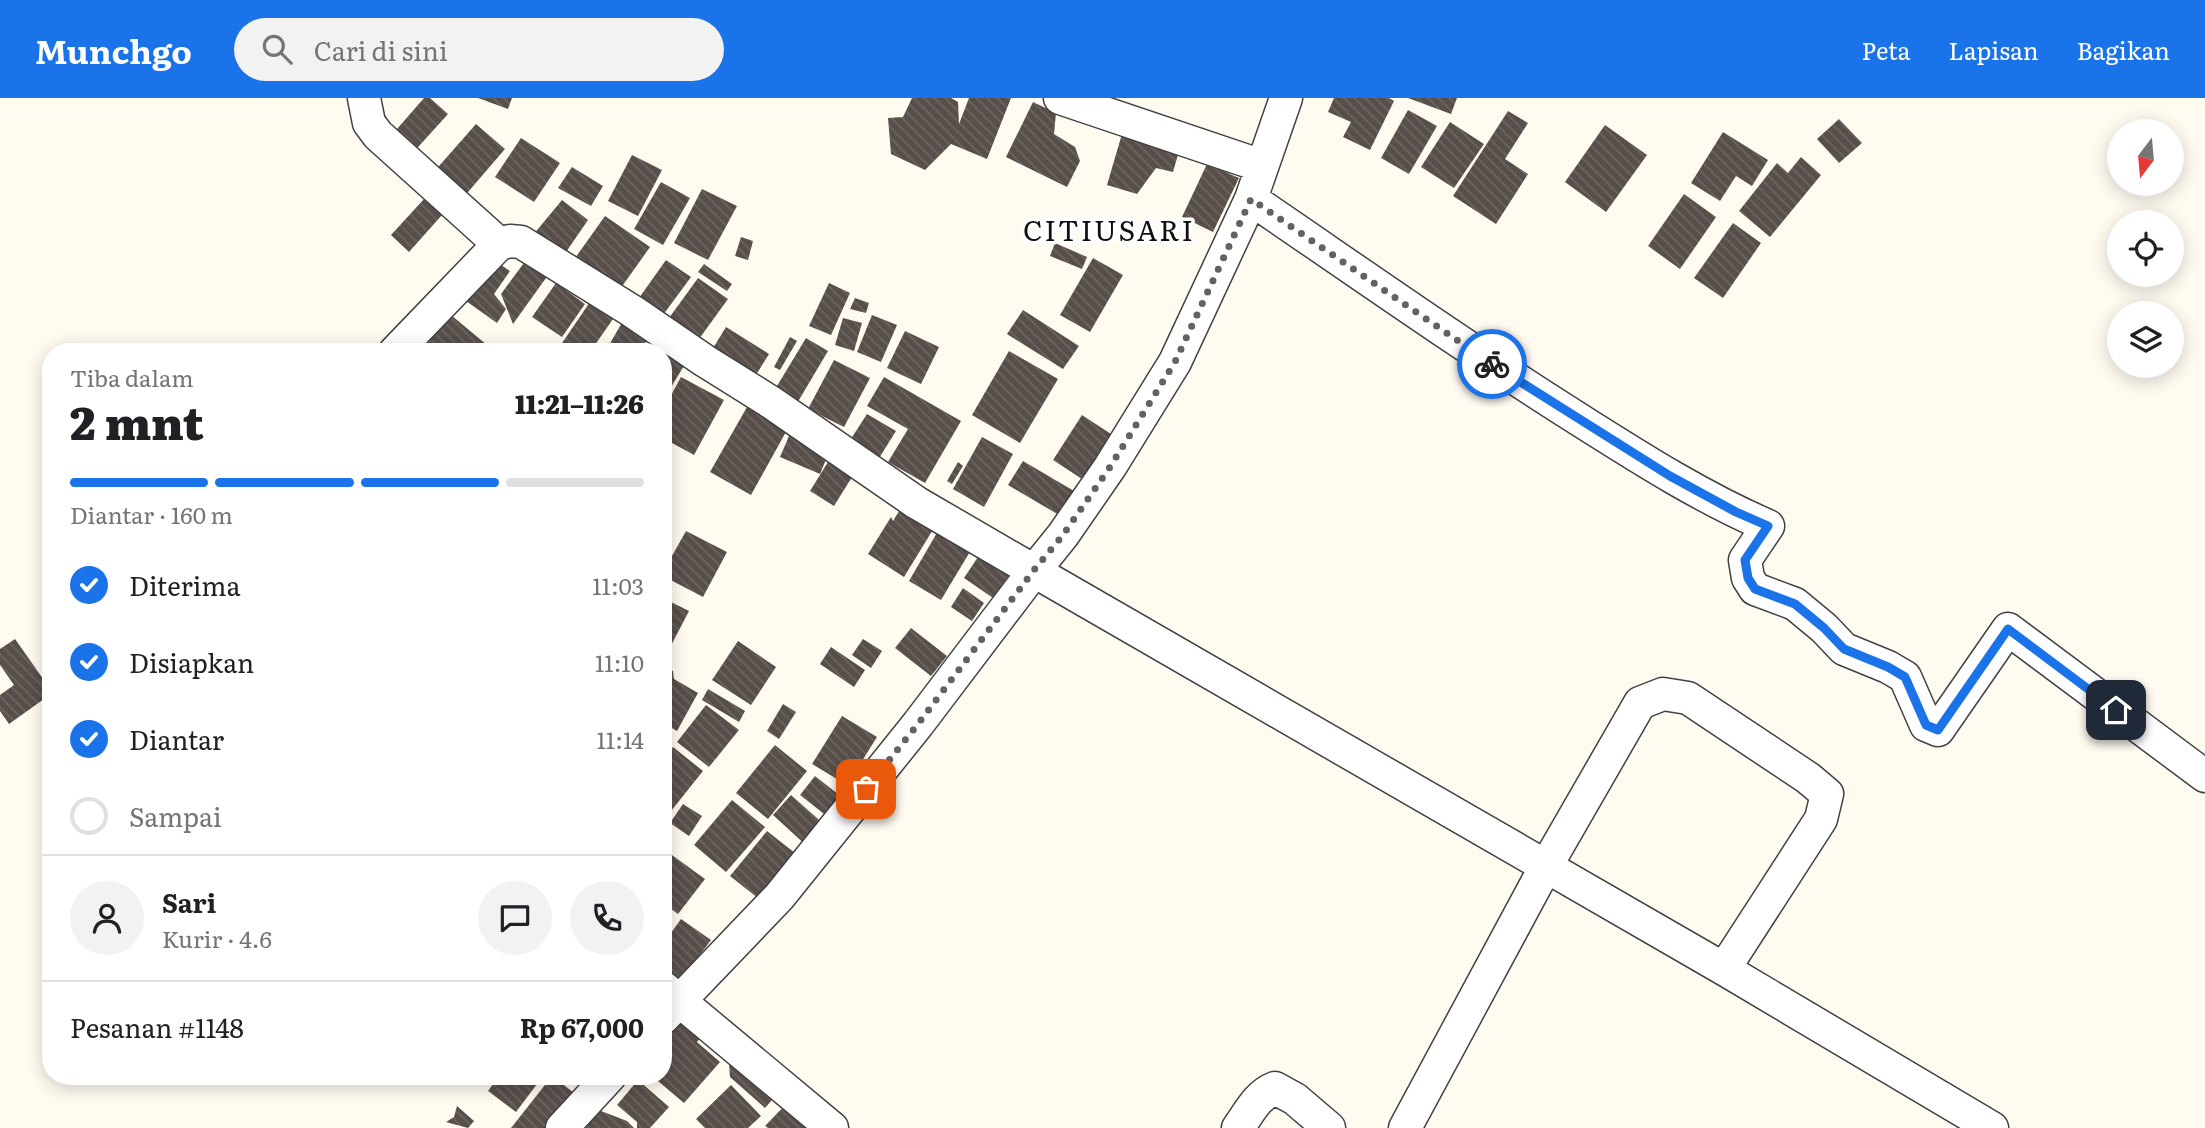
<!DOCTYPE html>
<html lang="id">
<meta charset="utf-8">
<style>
:root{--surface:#fff;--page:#f2f2f2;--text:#202124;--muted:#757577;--line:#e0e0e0;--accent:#1a73e8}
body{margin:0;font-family:Literata,serif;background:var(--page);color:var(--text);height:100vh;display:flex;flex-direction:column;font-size:26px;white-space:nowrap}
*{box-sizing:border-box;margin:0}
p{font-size:23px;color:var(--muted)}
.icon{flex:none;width:38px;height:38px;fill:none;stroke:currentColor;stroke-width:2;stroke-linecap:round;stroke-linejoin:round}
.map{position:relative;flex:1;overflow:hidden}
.drawer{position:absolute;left:42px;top:245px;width:630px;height:742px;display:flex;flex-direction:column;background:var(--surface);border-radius:28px;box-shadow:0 4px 18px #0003}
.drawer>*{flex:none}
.needle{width:46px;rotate:196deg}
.buttons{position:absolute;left:2107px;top:21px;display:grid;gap:14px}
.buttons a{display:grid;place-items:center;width:77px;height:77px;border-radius:50%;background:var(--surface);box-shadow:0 4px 18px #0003;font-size:35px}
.pin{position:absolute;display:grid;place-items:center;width:60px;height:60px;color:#fff;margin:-30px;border-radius:14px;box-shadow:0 4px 10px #0006}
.courier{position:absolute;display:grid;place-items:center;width:70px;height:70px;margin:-35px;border:5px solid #1a73e8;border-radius:50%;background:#fff;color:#222;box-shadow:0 2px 9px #0007}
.headline em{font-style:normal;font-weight:800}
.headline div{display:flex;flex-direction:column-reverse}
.headline{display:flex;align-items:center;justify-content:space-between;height:119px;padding:0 28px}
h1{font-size:46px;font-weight:800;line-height:52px}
.bar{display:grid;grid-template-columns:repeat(4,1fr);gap:10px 7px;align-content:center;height:84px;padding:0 28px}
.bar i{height:9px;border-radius:5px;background:var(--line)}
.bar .on{background:var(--accent)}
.bar p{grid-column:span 4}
.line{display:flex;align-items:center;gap:18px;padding:0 28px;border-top:2px solid var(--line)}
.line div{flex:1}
.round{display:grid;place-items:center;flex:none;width:74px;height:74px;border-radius:37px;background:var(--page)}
ol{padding:0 28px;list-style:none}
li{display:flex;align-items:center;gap:21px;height:77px}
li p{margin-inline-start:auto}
li .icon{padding:7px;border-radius:50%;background:var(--accent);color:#fff;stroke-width:4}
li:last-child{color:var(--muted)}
li i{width:38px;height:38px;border:4px solid var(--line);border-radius:50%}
header{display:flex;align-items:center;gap:42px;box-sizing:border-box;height:98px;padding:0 35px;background:var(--accent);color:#fff}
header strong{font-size:33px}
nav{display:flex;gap:38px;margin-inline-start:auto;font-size:24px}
.search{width:490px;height:63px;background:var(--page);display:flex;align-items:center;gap:18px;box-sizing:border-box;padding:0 24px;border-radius:38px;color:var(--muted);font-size:26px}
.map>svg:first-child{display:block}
.building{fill:url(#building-back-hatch)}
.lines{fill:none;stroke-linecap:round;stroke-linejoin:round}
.minor-casing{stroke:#424242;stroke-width:35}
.minor{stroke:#fff;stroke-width:32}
.done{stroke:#63625e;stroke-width:7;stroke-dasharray:0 12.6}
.route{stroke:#1a73e8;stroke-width:9}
.labels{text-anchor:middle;stroke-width:7;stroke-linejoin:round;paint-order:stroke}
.quarter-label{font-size:28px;letter-spacing:2px;fill:#0f0f0f;stroke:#fff}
</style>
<header>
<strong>Munchgo</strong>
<div class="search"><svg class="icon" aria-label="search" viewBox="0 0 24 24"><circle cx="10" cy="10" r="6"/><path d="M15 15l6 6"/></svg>Cari di sini</div>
<nav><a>Peta</a><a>Lapisan</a><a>Bagikan</a></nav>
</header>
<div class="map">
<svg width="2205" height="1030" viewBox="0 0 2205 1030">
<defs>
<pattern id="building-back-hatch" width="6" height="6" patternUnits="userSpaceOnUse" patternTransform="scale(1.75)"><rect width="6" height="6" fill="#584f4b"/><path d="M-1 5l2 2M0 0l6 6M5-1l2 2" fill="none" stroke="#6b6461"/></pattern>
</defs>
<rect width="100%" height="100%" fill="#fffbf1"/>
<!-- building -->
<path class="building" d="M424,0H430L448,16L410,58L390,39Z
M478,0H512L508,11Z
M912,0H951L958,4L959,26L969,0H1011L987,61L951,46L925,72L891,56L888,20L903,19Z
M1334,0H1389L1394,3L1370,52L1343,39L1351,24L1328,14Z
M1408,0H1457L1451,16Z
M1033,4L1056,15L1054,36L1075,49L1080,63L1067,89L1006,59Z
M1408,12L1437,28L1409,76L1381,60Z
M1508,13L1528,25L1505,61L1528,76L1496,126L1453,98Z
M1839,21L1862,45L1839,65L1817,41Z
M1450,24L1484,46L1454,90L1421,69Z
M476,26L505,51L462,101L432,76Z
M1605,27L1647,57L1606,114L1565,84Z
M1124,29L1181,46L1173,74L1156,70L1137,96L1107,87Z
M1723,34L1768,62L1752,88L1736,78L1720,103L1691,85Z
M521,40L560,65L534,104L495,79Z
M632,57L662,72L638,118L608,103Z
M1801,59L1821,77L1770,139L1739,113L1777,65L1788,75Z
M1207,66L1239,80L1213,134L1182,119Z
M572,69L603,88L591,108L558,90Z
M661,84L690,100L663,147L634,131Z
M702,91L737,108L708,162L674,145Z
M1684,96L1716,119L1680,171L1648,148Z
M424,101L442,117L409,154L391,137Z
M562,102L588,122L564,157L533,137Z
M605,118L650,149L618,194L573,163Z
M1733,125L1761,145L1723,200L1694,180Z
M741,139L753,143L748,162L735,158Z
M1055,145L1087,159L1082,171L1050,158Z
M529,158L551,173L513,226L501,196Z
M1093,160L1123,177L1090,234L1060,217Z
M494,162L510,173L494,196L506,211L497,225L466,203Z
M666,162L691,179L663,217L639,200Z
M704,166L732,186L727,193L698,174Z
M698,180L728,201L699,241L669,220Z
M556,185L585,206L562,239L532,219Z
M829,185L850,195L831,237L809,228Z
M596,195L620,211L590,254H556Z
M855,200L869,205L866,215L850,211Z
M1023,212L1079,248L1063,271L1007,236Z
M627,216L653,231L640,254H605Z
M451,217L493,252L492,254H428L424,250Z
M872,217L897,227L881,264L857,254Z
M843,220L862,225L854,253L835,247Z
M726,229L769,256L748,290L705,263Z
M905,233L939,249L921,286L887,270Z
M658,239L690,258L665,299L663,298V254H649Z
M790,239L797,243L780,272L774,269Z
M806,240L828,253L796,307L774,293Z
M1009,253L1058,281L1020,345L972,317Z
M834,262L870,280L844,329L808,311Z
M681,279L724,302L694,357L663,340V312Z
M884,279L961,323L925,385L888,364L908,331L867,308Z
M747,309L787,332L751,397L710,374Z
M867,316L896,333L876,365L847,347Z
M1082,317L1111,336L1082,381L1053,362Z
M792,331L832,347L820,376L780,359Z
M982,339L1013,356L984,409L953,391Z
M833,356L857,371L834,408L810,393Z
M1023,363L1074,393L1059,417L1008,387Z
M958,364L963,368L952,386L947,383Z
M901,410L934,430L904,479L868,456L891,419L893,423Z
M686,433L727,454L703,499L663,478V474Z
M938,433L971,452L941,502L909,483Z
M984,450L1014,470L993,500L964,480Z
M963,490L984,505L972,523L951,509Z
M663,500L689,513L666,557L663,556Z
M911,530L947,558L931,578L895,550Z
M15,541L51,592V596L9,626L0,613V597L14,587L0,567V551Z
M863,541L882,553L871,570L852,557Z
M738,543L776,569L751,607L712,582Z
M831,549L865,572L854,589L820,566Z
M663,568L673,573L674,581L698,595L677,633L663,625Z
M708,591L745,613L739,624L702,602Z
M783,606L796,614L779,641L767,633Z
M706,607L739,632L709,669L677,644Z
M842,618L877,639L847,687L812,666Z
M775,647L807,673L768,721L736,695Z
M673,649L703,673L663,723V662Z
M815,678L848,704L833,723L800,697Z
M791,697L827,729L809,750L773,717Z
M732,702L765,729L726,774L694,747Z
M683,706L702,718L689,738L670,725Z
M767,733L800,759L763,804L730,778Z
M665,752L705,781L678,816L663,805V754Z
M663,816L671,822L663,832Z
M681,821L711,842L679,885L663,874V846Z
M679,909L706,933L697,944L720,964L684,1005L652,978H663V927Z
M728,951L778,995L765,1010L730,979Z
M499,978H543L516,1014L488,993Z
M552,978L582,1001L558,1030H511Z
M568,978H600L586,994Z
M638,982L669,1009L650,1030H637V1024L617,1007Z
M731,987L761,1018L748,1030H705L696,1021Z
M791,1001L822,1030H768L765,1028Z
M457,1008L474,1023L468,1030L446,1024L454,1019Z
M601,1013L627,1023L634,1030H584Z"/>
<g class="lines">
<defs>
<path id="minor" d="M364,0L369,25L378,37L499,146
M1060,0L1262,68
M1286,0L1251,101L1175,264L1110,369L1063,437L1034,473L1724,871L1992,1030
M1251,101C1361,176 1470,253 1583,324C1643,362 1703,400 1768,428L1745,462L1748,480L1755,491L1795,506L1824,530L1844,551L1888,569L1905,579L1926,627L1938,632L2008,531L2205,678
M395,254L499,146L510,143L521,144L632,213L705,263L769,303L917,405L1034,473L918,626L779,799L663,920
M664,890L832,1030
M562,1030L610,978
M1238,1030C1249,1015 1257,997 1275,990L1295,1001L1329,1030
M1405,1030L1545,770L1640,605L1663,596L1688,600L1808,680L1827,696L1821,721L1724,871"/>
</defs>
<!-- minor casing -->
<use href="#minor" class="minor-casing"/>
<!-- minor -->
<use href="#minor" class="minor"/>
</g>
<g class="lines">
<!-- done -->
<path class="done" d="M866,691L918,626L1034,472L1063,437L1110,369L1175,264L1251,101L1492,266"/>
<!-- route -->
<path class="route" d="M1492,266L1670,378L1736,414L1768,428L1745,462L1748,480L1755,491L1795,506L1824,530L1844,551L1888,569L1905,579L1926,627L1938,632L2008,531L2116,612"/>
</g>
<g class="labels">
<!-- quarter labels -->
<g class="quarter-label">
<text x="1109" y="143">CITIUSARI</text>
</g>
</g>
</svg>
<div class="buttons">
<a><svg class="needle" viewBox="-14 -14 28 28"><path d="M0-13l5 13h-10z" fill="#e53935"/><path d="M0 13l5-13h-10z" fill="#757577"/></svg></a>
<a><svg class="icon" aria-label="locate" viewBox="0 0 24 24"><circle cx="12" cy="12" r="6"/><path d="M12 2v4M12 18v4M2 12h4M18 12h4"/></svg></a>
<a><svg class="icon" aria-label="layers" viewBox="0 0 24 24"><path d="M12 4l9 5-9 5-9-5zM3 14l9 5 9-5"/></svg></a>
</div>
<div class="pin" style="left:866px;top:691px;background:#ea580c"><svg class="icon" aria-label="bag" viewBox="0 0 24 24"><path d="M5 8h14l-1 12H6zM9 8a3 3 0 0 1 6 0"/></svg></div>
<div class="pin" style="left:2116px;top:612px;background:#1f2937"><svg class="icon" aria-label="home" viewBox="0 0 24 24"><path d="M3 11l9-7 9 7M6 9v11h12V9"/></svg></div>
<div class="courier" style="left:1492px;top:266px"><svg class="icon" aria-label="bike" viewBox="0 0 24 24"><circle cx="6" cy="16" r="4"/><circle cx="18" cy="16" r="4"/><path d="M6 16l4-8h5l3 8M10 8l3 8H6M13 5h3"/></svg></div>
<section class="drawer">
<div class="headline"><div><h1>2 mnt</h1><p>Tiba dalam</p></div><em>11:21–11:26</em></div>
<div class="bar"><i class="on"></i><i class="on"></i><i class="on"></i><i></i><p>Diantar · 160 m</p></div>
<ol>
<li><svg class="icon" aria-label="check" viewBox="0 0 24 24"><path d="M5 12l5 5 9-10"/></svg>Diterima<p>11:03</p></li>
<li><svg class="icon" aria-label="check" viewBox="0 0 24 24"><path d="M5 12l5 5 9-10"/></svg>Disiapkan<p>11:10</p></li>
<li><svg class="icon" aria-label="check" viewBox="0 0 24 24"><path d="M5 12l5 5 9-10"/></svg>Diantar<p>11:14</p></li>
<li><i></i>Sampai</li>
</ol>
<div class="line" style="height:126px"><a class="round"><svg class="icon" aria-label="person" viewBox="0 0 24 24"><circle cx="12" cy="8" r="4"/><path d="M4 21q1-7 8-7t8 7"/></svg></a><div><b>Sari</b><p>Kurir · 4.6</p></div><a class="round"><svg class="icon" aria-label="chat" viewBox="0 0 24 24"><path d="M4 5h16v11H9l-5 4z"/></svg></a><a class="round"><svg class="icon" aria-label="phone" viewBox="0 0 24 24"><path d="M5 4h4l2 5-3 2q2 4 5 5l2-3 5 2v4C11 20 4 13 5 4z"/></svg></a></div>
<div class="line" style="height:91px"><div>Pesanan #1148</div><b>Rp 67,000</b></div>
</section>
</div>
